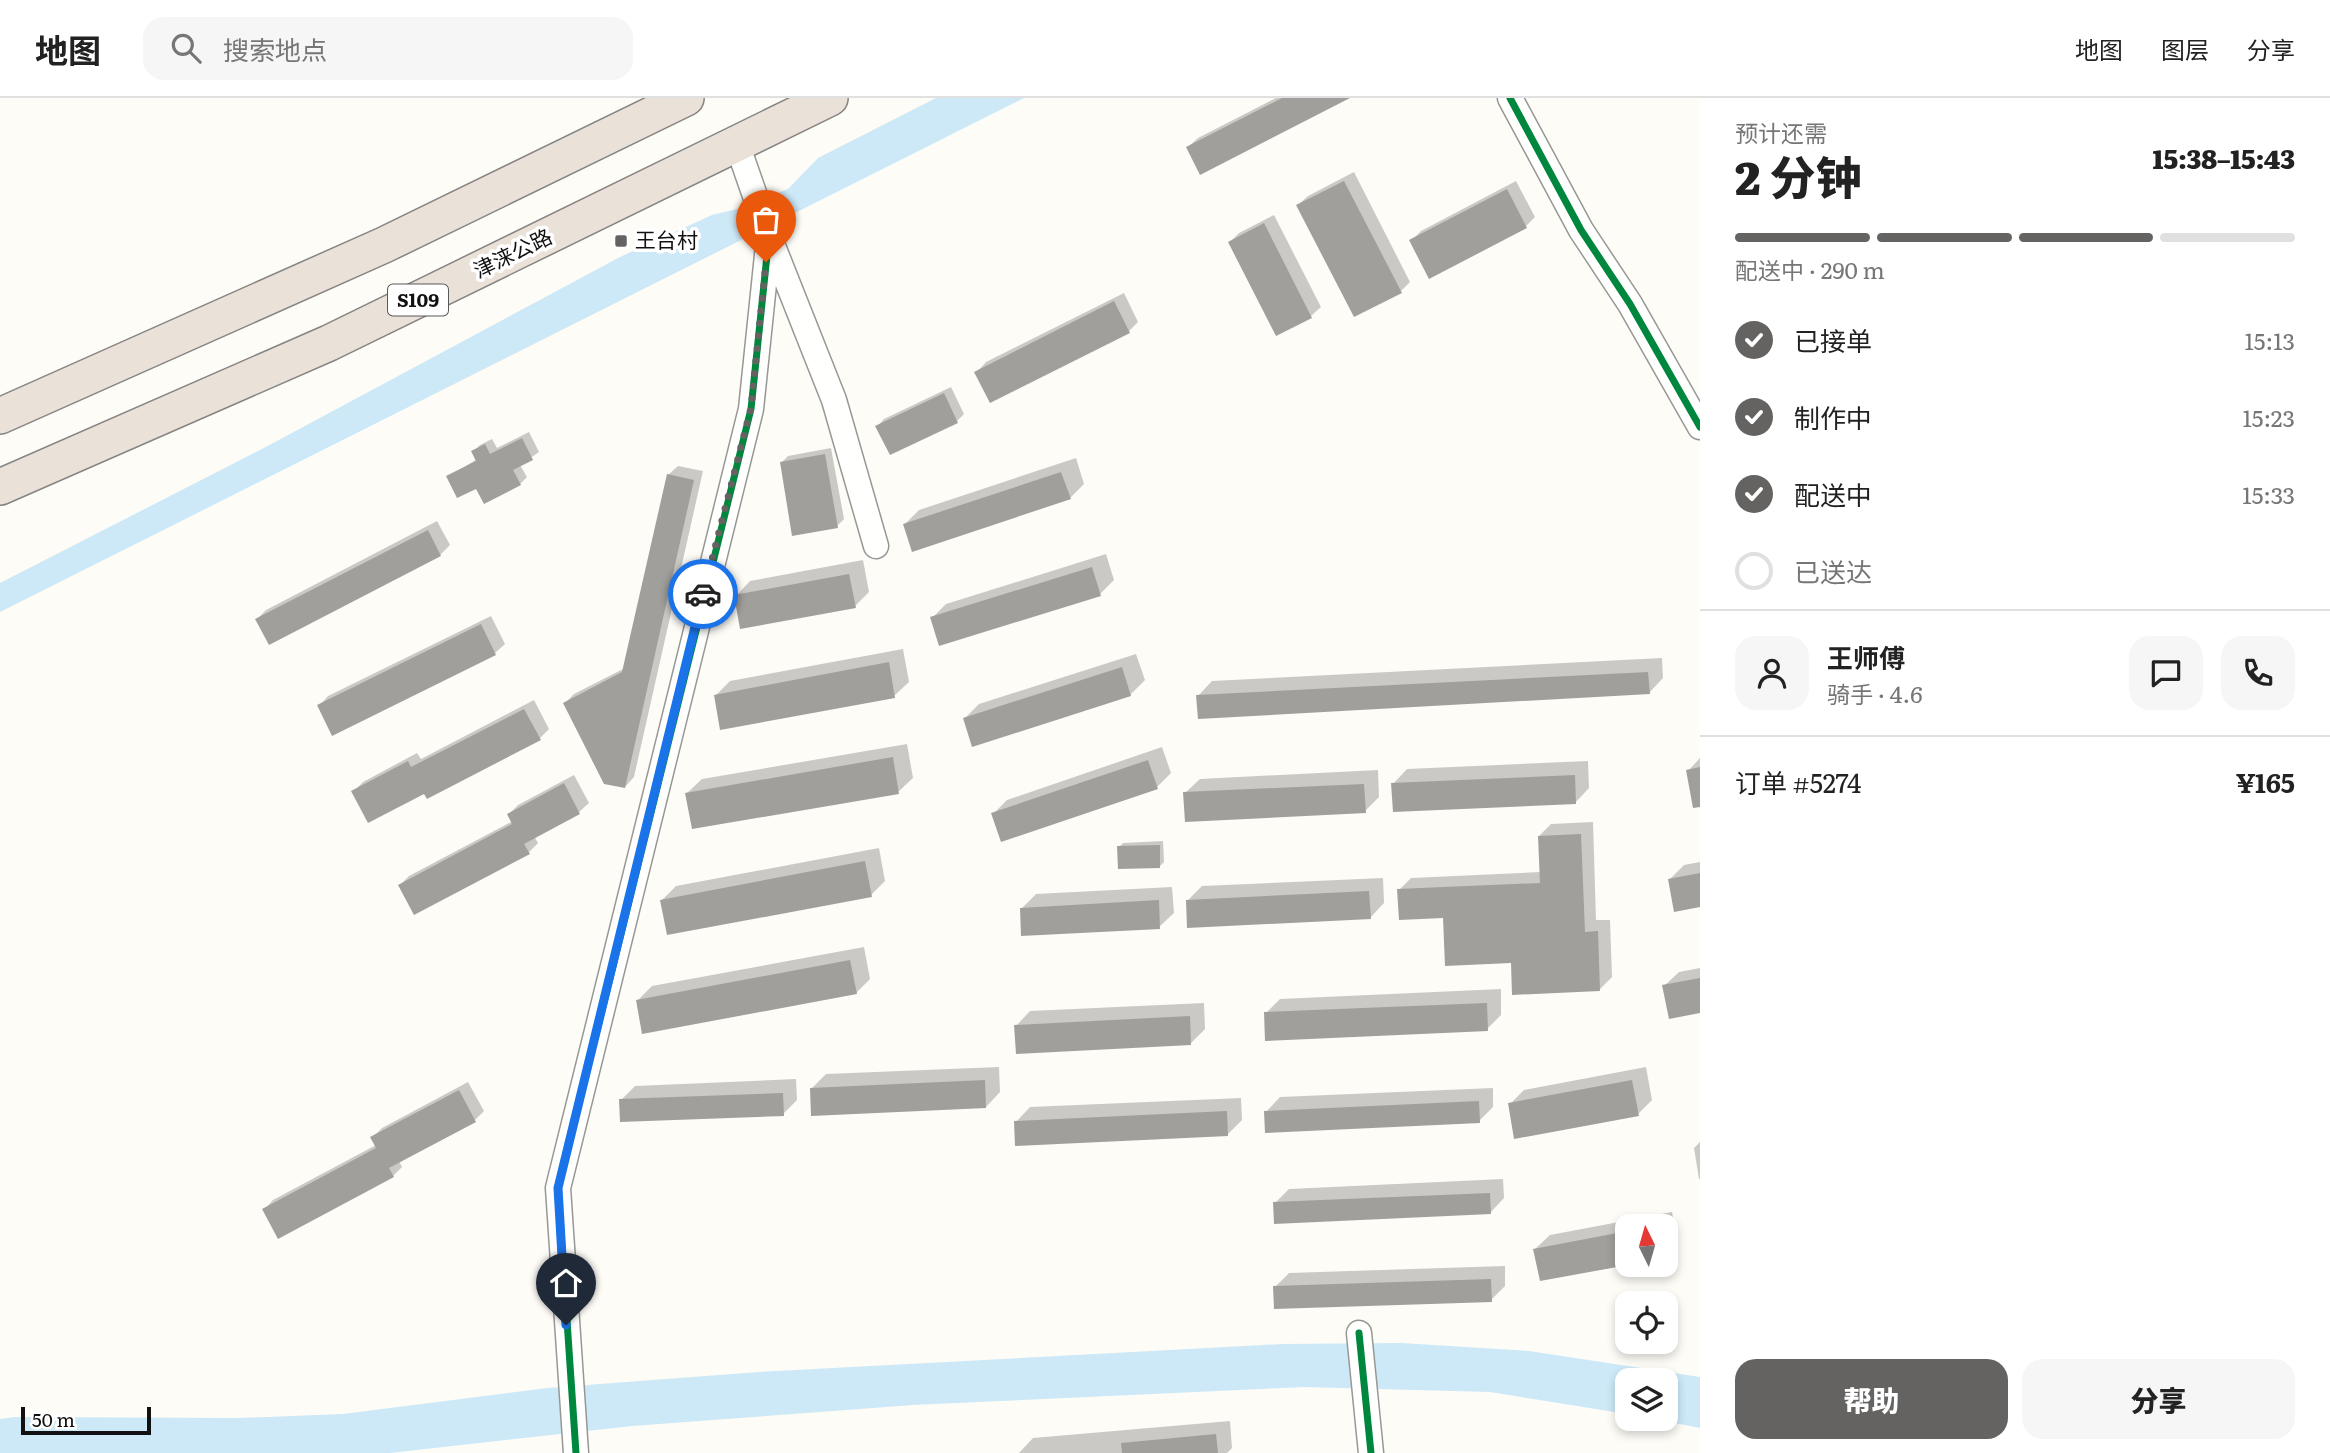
<!DOCTYPE html>
<html lang="zh">
<meta charset="utf-8">
<style>
:root{--surface:#fff;--page:#f6f6f6;--text:#222;--muted:#767676;--line:#e0e0e0;--accent:#646362}
body{margin:0;font-family:Literata,"Noto Sans SC",serif;background:var(--page);color:var(--text);height:100vh;display:flex;flex-direction:column;font-size:26px;white-space:nowrap}
*{box-sizing:border-box;margin:0}
p{font-size:23px;color:var(--muted)}
.icon{flex:none;width:38px;height:38px;fill:none;stroke:currentColor;stroke-width:2;stroke-linecap:round;stroke-linejoin:round}
.map{position:relative;flex:1;overflow:hidden}
.side{display:flex;flex-direction:column;background:var(--surface);width:630px}
.side>*{flex:none}
.needle{width:46px;rotate:355deg}
.fabs{position:absolute;left:1615px;top:1116px;display:grid;gap:14px}
.fabs a{display:grid;place-items:center;width:63px;height:63px;border-radius:14px;background:var(--surface);box-shadow:0 4px 10px #0003;font-size:35px}
.scale{position:absolute;left:21px;bottom:18px;width:130px;box-sizing:border-box;padding-left:7px;border:4px solid #111;border-top:0;font-size:19px;line-height:24px;white-space:nowrap;color:#111;-webkit-text-stroke:5px #fff;paint-order:stroke}
.pin{position:absolute;display:grid;place-items:center;width:60px;height:60px;color:#fff;margin:-72px -30px;border-radius:50% 50% 50% 0;rotate:-45deg;box-shadow:0 0 7px #0007}
.pin .icon{rotate:45deg}
.courier{position:absolute;display:grid;place-items:center;width:70px;height:70px;margin:-35px;border:5px solid #1a73e8;border-radius:50%;background:#fff;color:#222;box-shadow:0 2px 9px #0007}
.overview em{font-style:normal;font-weight:800}
.overview div{display:flex;flex-direction:column-reverse}
.overview{display:flex;align-items:center;justify-content:space-between;height:119px;padding:0 35px}
h1{font-size:46px;font-weight:800;line-height:52px}
.bar{display:grid;grid-template-columns:repeat(4,1fr);gap:10px 7px;align-content:center;height:84px;padding:0 35px}
.bar i{height:9px;border-radius:5px;background:var(--line)}
.bar .active{background:var(--accent)}
.bar p{grid-column:span 4}
.line{display:flex;align-items:center;gap:18px;padding:0 35px;border-top:2px solid var(--line)}
.line div{flex:1}
.round{display:grid;place-items:center;flex:none;width:74px;height:74px;border-radius:21px;background:var(--page)}
ol{padding:0 35px;list-style:none}
li{display:flex;align-items:center;gap:21px;height:77px}
li p{margin-inline-start:auto}
li .icon{padding:7px;border-radius:50%;background:var(--accent);color:#fff;stroke-width:4}
li:last-child{color:var(--muted)}
li i{width:38px;height:38px;border:4px solid var(--line);border-radius:50%}
.action{display:flex;gap:14px;margin-top:auto;padding:14px 35px}
.action a{flex:1;height:80px;border-radius:21px;background:var(--accent);color:#fff;font-size:28px;font-weight:800;line-height:80px;text-align:center}
.action a+a{background:var(--page);color:var(--text)}
header{display:flex;align-items:center;gap:42px;box-sizing:border-box;height:98px;padding:0 35px;background:var(--surface);border-bottom:2px solid var(--line)}
header strong{font-size:33px}
nav{display:flex;gap:38px;margin-inline-start:auto;font-size:24px}
.search{width:490px;height:63px;background:var(--page);display:flex;align-items:center;gap:18px;box-sizing:border-box;padding:0 24px;border-radius:21px;color:var(--muted);font-size:26px}
main{display:flex;flex:1;min-height:0}
.map>svg:first-child{display:block}
.water{fill:#cde8f7}
.shadow{fill:#0003}
.building{fill:#a19f9c}
.lines{fill:none;stroke-linecap:round;stroke-linejoin:round}
.minor-casing{stroke:#979795;stroke-width:27}
.highway-casing{stroke:#858482;stroke-width:38}
.minor{stroke:#fffffe;stroke-width:24}
.highway{stroke:#eae1d8;stroke-width:35}
.cycleway-casing{stroke:#fff;stroke-width:11}
.cycleway{stroke:#00873e;stroke-width:7}
.done{stroke:#646362;stroke-width:7;stroke-dasharray:0 12.6}
.route{stroke:#1a73e8;stroke-width:9}
.poi-dot{fill:#646362;stroke:#fff;stroke-width:2.5}
.labels{text-anchor:middle;stroke-width:7;stroke-linejoin:round;paint-order:stroke}
.shield{fill:#fff;stroke:#585858;stroke-width:2}
.shield-label{font-size:19px;font-weight:bold;fill:#111}
.poi-label{font-size:21px;fill:#111;stroke:#fff;text-anchor:start}
.street-label{font-size:21px;fill:#111;stroke:#fff}
</style>
<header>
<strong>地图</strong>
<div class="search"><svg class="icon" aria-label="search" viewBox="0 0 24 24"><circle cx="10" cy="10" r="6"/><path d="M15 15l6 6"/></svg>搜索地点</div>
<nav><a>地图</a><a>图层</a><a>分享</a></nav>
</header>
<main>
<div class="map">
<svg width="1700" height="1355" viewBox="0 0 1700 1355">
<rect width="100%" height="100%" fill="#fdfcf7"/>
<!-- water -->
<path class="water" d="M936,0H1024L0,514V485L262,351L620,159L712,117L737,111L788,91L818,60Z
M1401,1245L1529,1253L1700,1279V1330L1655,1321H1666V1283H1628L1627,1316L1490,1294L1304,1289L913,1307L632,1328L390,1355H0V1321L15,1319L239,1320L343,1316L547,1290L759,1274L1282,1246Z"/>
<!-- shadow -->
<path class="shadow" d="M1276,0H1347L1188,49L1198,40Z
M1354,74L1410,184L1401,193L1298,107L1308,98Z
M1516,83L1535,119L1526,128L1411,143L1421,133Z
M1274,117L1321,209L1311,218L1277,236L1230,144L1239,135Z
M1124,195L1138,224L1129,233L977,274L986,264Z
M951,289L964,316L957,323L878,328L884,321Z
M529,334L539,354L520,367L527,379L520,386L476,389L448,379L477,361L473,354L480,347L492,341L497,350Z
M831,350L844,421L837,428L781,365L788,358Z
M1076,360L1084,386L1070,400L905,426L919,412Z
M678,368L703,373L634,679L625,689L565,605L574,596L625,570L668,377Z
M437,423L450,447L440,457L257,521L266,512Z
M1106,456L1114,482L1100,496L932,520L946,506Z
M863,462L869,494L855,508L736,498L750,483Z
M491,518L505,546L495,555L333,635L319,608L328,598Z
M903,551L909,584L894,598L716,597L730,583Z
M1136,556L1145,582L1130,597L965,620L979,606Z
M1662,560L1663,580L1649,595L1198,598L1212,583Z
M534,602L549,631L540,640L425,694L354,693L363,684L417,655L421,661Z
M907,646L913,680L898,694L687,695L702,681Z
M1162,649L1171,675L1157,689L993,716L1007,702Z
M1700,660V703L1688,673Z
M1588,663L1589,690L1575,705L1393,686L1407,671Z
M1378,672L1379,699L1365,713L1185,695L1200,681Z
M574,677L589,705L579,714L534,738L538,745L528,755L400,787L409,778L513,723L509,716L518,707Z
M1593,724L1596,822H1610L1612,879L1600,891L1512,863L1399,792L1411,780L1541,774L1539,738L1551,726Z
M1163,743L1164,764L1160,768L1119,749L1123,745Z
M879,750L885,783L871,797L662,802L676,788Z
M1700,764V807L1670,781L1684,767Z
M1383,780L1384,805L1370,820L1188,802L1202,788Z
M1172,789L1174,815L1159,829L1022,810L1036,796Z
M864,849L870,881L856,895L638,902L652,888Z
M1700,870V913L1664,888L1679,874Z
M1501,891V917L1487,931L1266,915L1280,901Z
M1204,905L1205,931L1191,945L1016,928L1030,913Z
M999,969L1000,994L986,1009L811,991L826,976Z
M1646,969L1652,1002L1638,1016L1510,1006L1524,992Z
M796,981L797,1002L783,1016L621,1002L635,988Z
M468,984L484,1013L475,1022L399,1063L402,1069L393,1078L264,1112L273,1102L376,1047L372,1040L382,1030Z
M1493,990V1009L1479,1023L1266,1014L1280,999Z
M1241,1000L1242,1022L1228,1036L1016,1024L1030,1009Z
M1700,1044V1081H1699L1694,1050Z
M1503,1081L1504,1100L1490,1115L1275,1105L1289,1091Z
M1672,1114L1678,1144L1666,1156V1129H1628V1165L1535,1151L1550,1137Z
M1505,1168V1188L1491,1202L1275,1189L1289,1175Z
M1230,1323L1232,1350L1227,1355H1019L1033,1340Z"/>
<!-- building -->
<path class="building" d="M1282,0H1350L1200,77L1186,49Z
M1344,83L1402,195L1354,219L1296,107Z
M1507,91L1527,130L1429,181L1409,142Z
M1264,125L1312,220L1276,238L1228,144Z
M1114,203L1130,235L990,305L974,274Z
M944,295L958,325L890,357L875,328Z
M522,340L533,362L513,372L521,387L484,406L476,391L457,400L446,378L476,363L471,353L485,346L490,356Z
M825,356L838,430L792,438L780,364Z
M1061,374L1071,401L912,454L903,426Z
M667,376L694,382L625,690L604,686L563,605L622,574Z
M428,432L441,458L269,547L255,521Z
M1092,469L1101,498L939,548L930,519Z
M849,476L856,510L740,531L734,497Z
M481,526L496,557L332,638L317,607Z
M889,564L895,600L720,632L714,597Z
M1122,569L1131,598L972,649L963,620Z
M1648,574L1650,596L1198,621L1196,597Z
M524,611L541,642L427,701L424,696L368,725L351,693L408,663L411,669Z
M893,659L899,696L692,731L685,695Z
M1148,662L1158,691L1001,744L991,715Z
M1700,669V709L1693,710L1686,672Z
M1575,677L1576,706L1393,714L1391,685Z
M564,685L580,716L524,746L530,756L414,817L398,787L512,726L507,716Z
M1364,686L1366,715L1185,724L1183,694Z
M1581,736L1585,834L1598,833L1600,893L1512,897L1511,865L1445,868L1443,820L1399,822L1397,791L1540,785L1538,738Z
M1160,747V770L1118,771L1117,748Z
M865,763L872,799L667,837L660,802Z
M1700,775V809L1674,814L1668,781Z
M1369,793L1371,821L1187,830L1186,802Z
M1159,802L1160,831L1021,838L1020,810Z
M850,862L857,896L642,936L636,902Z
M1700,880V915L1669,921L1662,887Z
M1487,905L1488,933L1265,943L1264,914Z
M1190,918L1191,947L1016,956L1014,927Z
M985,982L986,1010L811,1018L810,990Z
M1632,982L1639,1018L1514,1041L1508,1005Z
M459,992L476,1024L389,1070L394,1079L278,1141L262,1111L376,1050L370,1039Z
M783,995L784,1018L620,1024L619,1001Z
M1479,1003L1480,1025L1265,1035L1264,1013Z
M1227,1013L1228,1038L1015,1048L1014,1023Z
M1490,1095L1491,1116L1274,1126L1273,1104Z
M1628,1133V1167L1540,1183L1533,1151Z
M1491,1181L1492,1204L1274,1211L1273,1188Z
M1216,1336L1218,1355H1122L1121,1345Z"/>
<g class="lines">
<defs>
<path id="minor" d="M1510,0L1581,132L1630,206L1700,329
M737,46L769,138L834,302L876,448
M1359,1235L1371,1355
M576,1355L558,1090L751,311L769,138"/>
<path id="highway" d="M0,318L384,147L686,0
M0,389L329,245L830,0"/>
</defs>
<!-- minor casing -->
<use href="#minor" class="minor-casing"/>
<!-- highway casing -->
<use href="#highway" class="highway-casing"/>
<!-- minor -->
<use href="#minor" class="minor"/>
<!-- highway -->
<use href="#highway" class="highway"/>
<defs>
<path id="cycleway" d="M1510,0L1581,132L1630,206L1700,329
M1359,1235L1371,1355
M576,1355L558,1090L751,311L769,138"/>
</defs>
<!-- cycleway casing -->
<use href="#cycleway" class="cycleway-casing"/>
<!-- cycleway -->
<use href="#cycleway" class="cycleway"/>
</g>
<g class="lines">
<!-- done -->
<path class="done" d="M703,496L751,310L766,164"/>
<!-- route -->
<path class="route" d="M566,1227L558,1090L703,496"/>
</g>
<!-- markers -->
<rect class="poi-dot" x="614" y="136" width="14" height="14" rx="3.5"/>
<g class="labels">
<!-- shield labels -->
<rect class="shield" x="388" y="186.5" width="60" height="31" rx="5"/>
<g class="shield-label">
<text x="418" y="209">S109</text>
</g>
<!-- poi labels -->
<g class="poi-label">
<text x="635" y="150">王台村</text>
</g>
<!-- street labels -->
<g class="street-label">
<text transform="translate(513 156) rotate(-26)" y="7">津涞公路</text>
</g>
</g>
</svg>
<div class="fabs">
<a><svg class="needle" viewBox="-14 -14 28 28"><path d="M0-13l5 13h-10z" fill="#e53935"/><path d="M0 13l5-13h-10z" fill="#767676"/></svg></a>
<a><svg class="icon" aria-label="locate" viewBox="0 0 24 24"><circle cx="12" cy="12" r="6"/><path d="M12 2v4M12 18v4M2 12h4M18 12h4"/></svg></a>
<a><svg class="icon" aria-label="layers" viewBox="0 0 24 24"><path d="M12 4l9 5-9 5-9-5zM3 14l9 5 9-5"/></svg></a>
</div>
<div class="scale">50 m</div>
<div class="pin" style="left:766px;top:164px;background:#ea580c"><svg class="icon" aria-label="bag" viewBox="0 0 24 24"><path d="M5 8h14l-1 12H6zM9 8a3 3 0 0 1 6 0"/></svg></div>
<div class="pin" style="left:566px;top:1227px;background:#1f2937"><svg class="icon" aria-label="home" viewBox="0 0 24 24"><path d="M3 11l9-7 9 7M6 9v11h12V9"/></svg></div>
<div class="courier" style="left:703px;top:496px"><svg class="icon" aria-label="car" viewBox="0 0 24 24"><path d="M5 17H2v-5l4-1 3-4h7l3 4 3 1v5h-3M9 17h6M6 11h13"/><circle cx="7" cy="17" r="2"/><circle cx="17" cy="17" r="2"/></svg></div>
</div>
<section class="side">
<div class="overview"><div><h1>2 分钟</h1><p>预计还需</p></div><em>15:38–15:43</em></div>
<div class="bar"><i class="active"></i><i class="active"></i><i class="active"></i><i></i><p>配送中 · 290 m</p></div>
<ol>
<li><svg class="icon" aria-label="check" viewBox="0 0 24 24"><path d="M5 12l5 5 9-10"/></svg>已接单<p>15:13</p></li>
<li><svg class="icon" aria-label="check" viewBox="0 0 24 24"><path d="M5 12l5 5 9-10"/></svg>制作中<p>15:23</p></li>
<li><svg class="icon" aria-label="check" viewBox="0 0 24 24"><path d="M5 12l5 5 9-10"/></svg>配送中<p>15:33</p></li>
<li><i></i>已送达</li>
</ol>
<div class="line" style="height:126px"><a class="round"><svg class="icon" aria-label="person" viewBox="0 0 24 24"><circle cx="12" cy="8" r="4"/><path d="M4 21q1-7 8-7t8 7"/></svg></a><div><b>王师傅</b><p>骑手 · 4.6</p></div><a class="round"><svg class="icon" aria-label="chat" viewBox="0 0 24 24"><path d="M4 5h16v11H9l-5 4z"/></svg></a><a class="round"><svg class="icon" aria-label="phone" viewBox="0 0 24 24"><path d="M5 4h4l2 5-3 2q2 4 5 5l2-3 5 2v4C11 20 4 13 5 4z"/></svg></a></div>
<div class="line" style="height:91px"><div>订单 #5274</div><b>¥165</b></div>
<div class="action"><a>帮助</a><a>分享</a></div>
</section>
</main>
